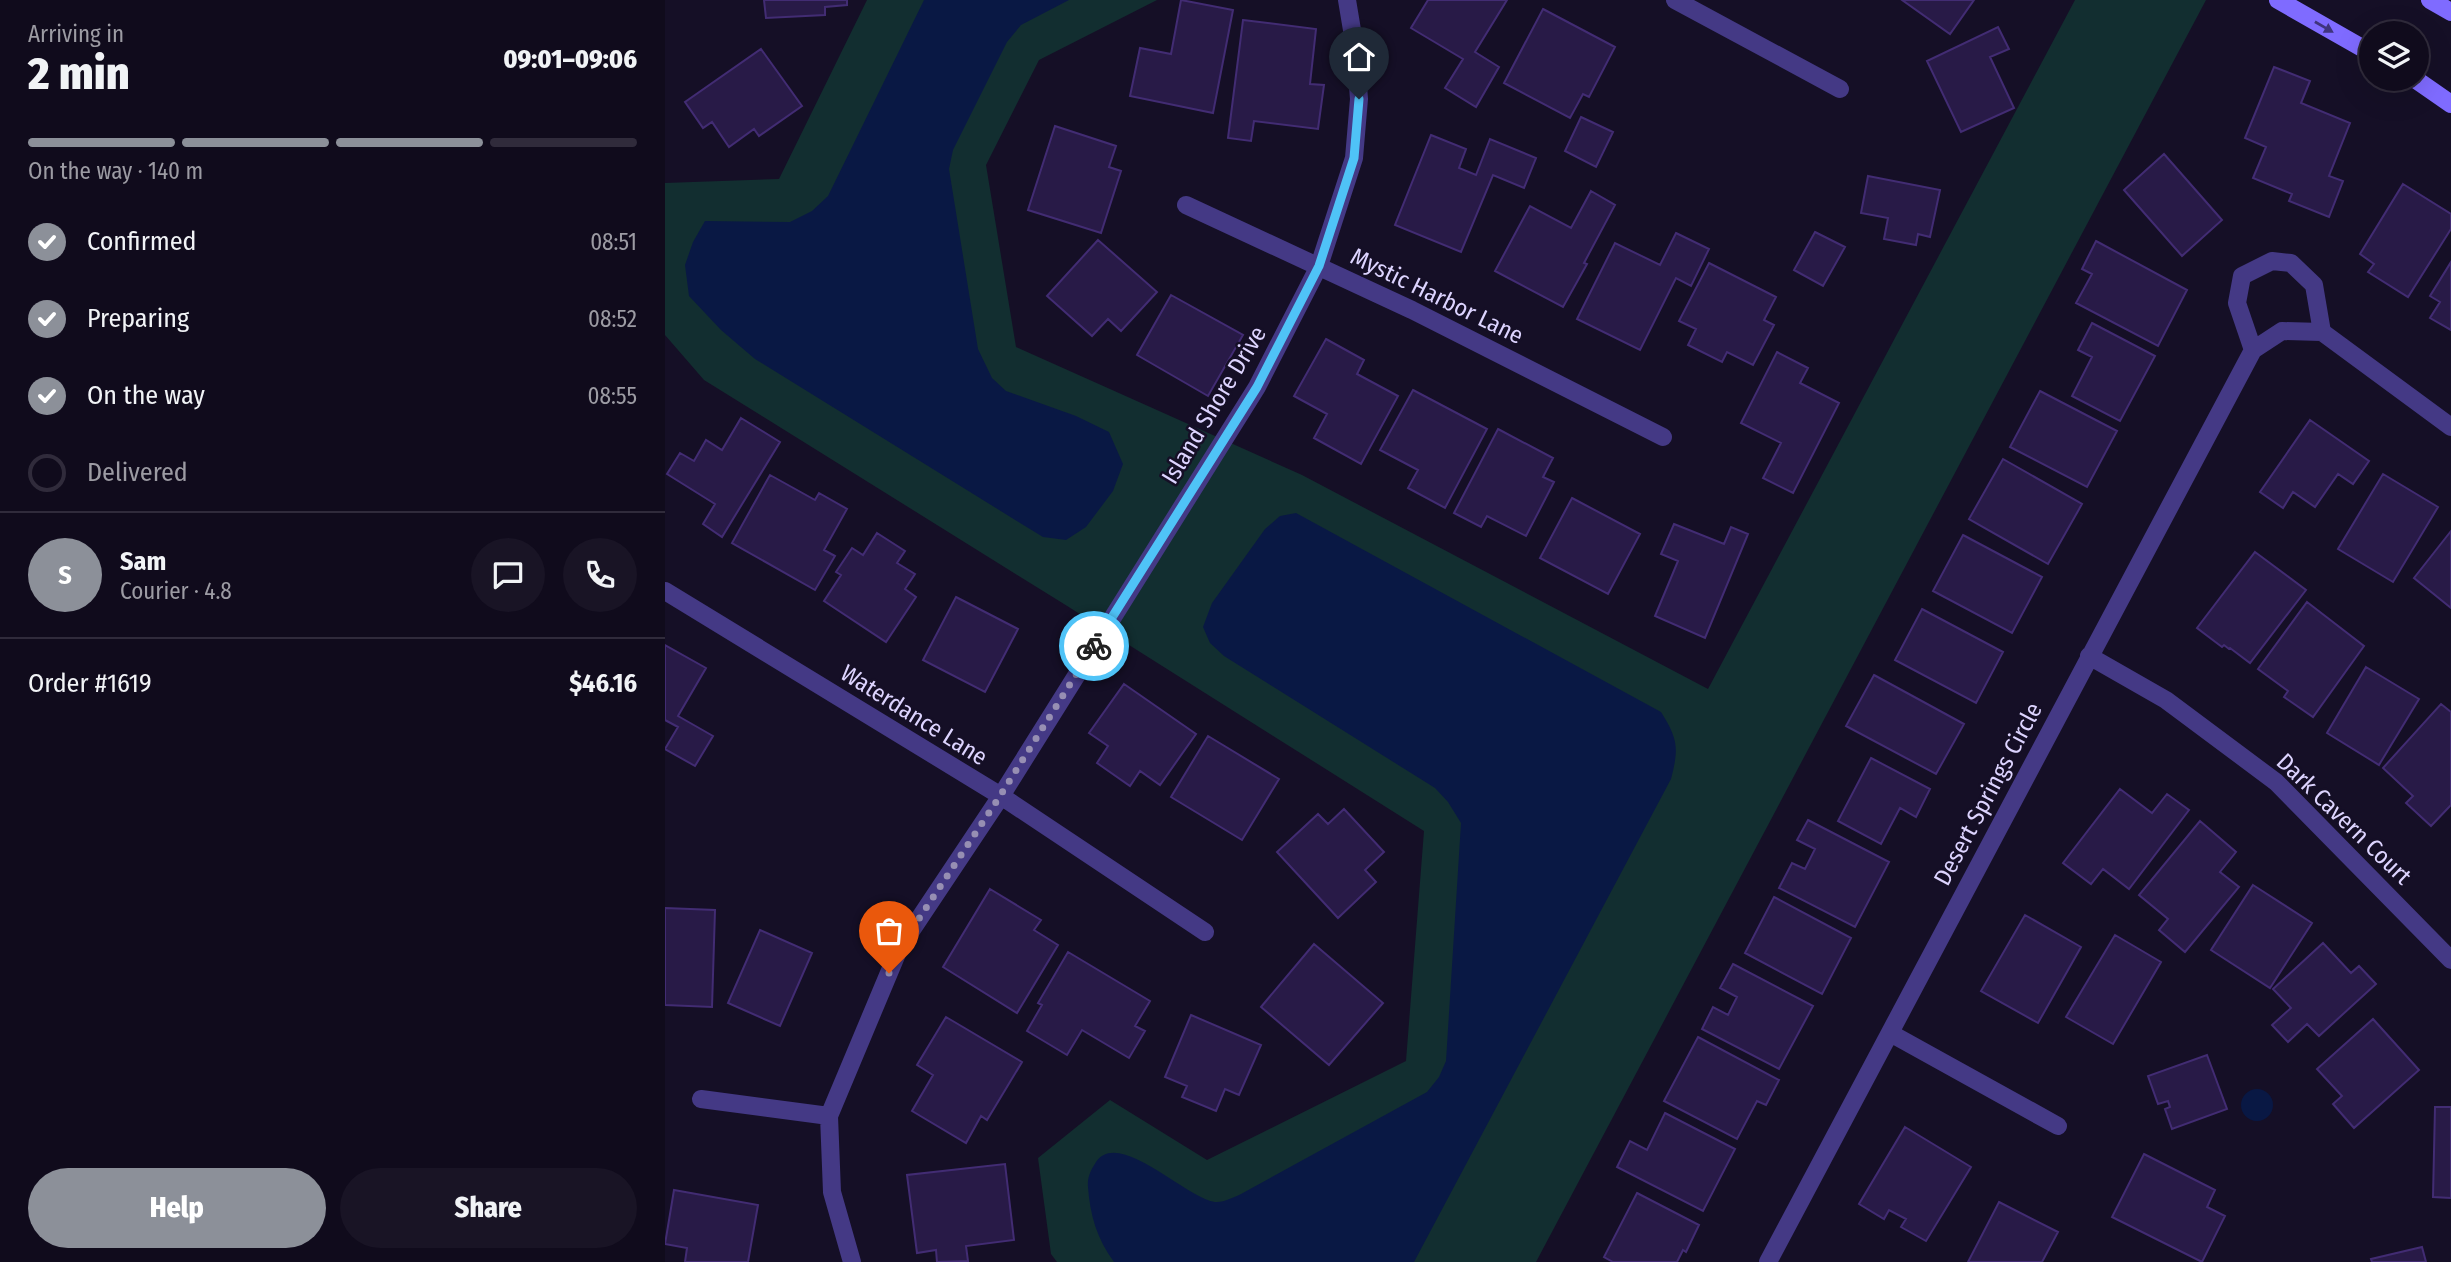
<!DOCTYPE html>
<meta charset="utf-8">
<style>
:root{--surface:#100b1c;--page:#191425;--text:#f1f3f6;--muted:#9c9ba3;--line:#302b3b;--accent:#8c9099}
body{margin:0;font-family:"Fira Sans Condensed",sans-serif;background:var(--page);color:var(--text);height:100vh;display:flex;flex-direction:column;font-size:26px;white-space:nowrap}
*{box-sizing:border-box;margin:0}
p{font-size:23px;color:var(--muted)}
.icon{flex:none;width:38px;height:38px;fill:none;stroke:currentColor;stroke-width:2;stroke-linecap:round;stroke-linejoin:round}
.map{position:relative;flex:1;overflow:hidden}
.side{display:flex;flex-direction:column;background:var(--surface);width:665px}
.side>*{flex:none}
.buttons{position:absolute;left:1694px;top:21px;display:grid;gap:14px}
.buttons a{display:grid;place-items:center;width:70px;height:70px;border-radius:50%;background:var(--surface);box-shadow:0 7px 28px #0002,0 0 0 2px var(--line);font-size:35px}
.pin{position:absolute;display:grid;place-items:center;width:60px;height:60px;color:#fff;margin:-72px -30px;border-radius:50% 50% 50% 0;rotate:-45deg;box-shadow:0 0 7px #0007}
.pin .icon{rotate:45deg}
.courier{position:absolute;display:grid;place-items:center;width:70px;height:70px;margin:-35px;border:5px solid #4fc3f7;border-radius:50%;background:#fff;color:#222;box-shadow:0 2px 9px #0007}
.overview em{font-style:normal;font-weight:800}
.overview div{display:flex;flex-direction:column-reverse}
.overview{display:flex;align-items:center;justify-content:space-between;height:119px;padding:0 28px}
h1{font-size:46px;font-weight:800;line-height:52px}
.bar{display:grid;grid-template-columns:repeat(4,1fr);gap:10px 7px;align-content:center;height:84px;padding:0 28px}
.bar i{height:9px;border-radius:5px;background:var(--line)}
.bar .current{background:var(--accent)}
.bar p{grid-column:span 4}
.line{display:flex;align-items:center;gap:18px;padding:0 28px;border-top:2px solid var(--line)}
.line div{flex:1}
.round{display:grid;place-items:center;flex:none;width:74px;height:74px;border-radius:37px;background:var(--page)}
ol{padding:0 28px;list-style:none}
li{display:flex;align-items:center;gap:21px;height:77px}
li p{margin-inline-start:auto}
li .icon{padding:7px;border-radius:50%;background:var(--accent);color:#fff;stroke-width:4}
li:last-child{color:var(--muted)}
li i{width:38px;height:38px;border:4px solid var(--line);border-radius:50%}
.button{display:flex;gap:14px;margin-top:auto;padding:14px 28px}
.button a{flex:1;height:80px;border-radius:42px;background:var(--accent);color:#fff;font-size:28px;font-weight:800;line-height:80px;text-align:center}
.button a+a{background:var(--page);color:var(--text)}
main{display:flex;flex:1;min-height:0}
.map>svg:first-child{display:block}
.green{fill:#122e30}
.water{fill:#091844}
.building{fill:#281a47;stroke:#422c73;stroke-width:2}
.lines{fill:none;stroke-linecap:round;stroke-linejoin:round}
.street{stroke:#443985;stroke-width:18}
.secondary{stroke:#7f6bff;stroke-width:18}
.oneway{fill:#3f347d}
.done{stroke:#978fb3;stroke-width:7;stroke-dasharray:0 12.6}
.route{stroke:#4fc3f7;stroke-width:9}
.labels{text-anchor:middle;stroke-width:5;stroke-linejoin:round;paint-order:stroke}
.street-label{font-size:24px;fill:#ddd4ff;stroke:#150f26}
</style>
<main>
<section class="side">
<div class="overview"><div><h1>2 min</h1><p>Arriving in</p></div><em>09:01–09:06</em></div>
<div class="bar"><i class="current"></i><i class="current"></i><i class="current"></i><i></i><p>On the way · 140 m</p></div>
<ol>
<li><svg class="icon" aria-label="check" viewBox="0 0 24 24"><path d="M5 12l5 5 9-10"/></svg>Confirmed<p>08:51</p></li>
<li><svg class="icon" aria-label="check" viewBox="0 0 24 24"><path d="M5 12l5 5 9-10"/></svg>Preparing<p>08:52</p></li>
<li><svg class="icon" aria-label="check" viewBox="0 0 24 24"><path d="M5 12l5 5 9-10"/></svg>On the way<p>08:55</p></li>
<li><i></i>Delivered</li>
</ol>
<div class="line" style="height:126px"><b class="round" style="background:var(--accent);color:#fff">S</b><div><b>Sam</b><p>Courier · 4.8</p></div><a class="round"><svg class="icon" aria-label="chat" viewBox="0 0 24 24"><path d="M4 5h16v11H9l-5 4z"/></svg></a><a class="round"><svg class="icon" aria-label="phone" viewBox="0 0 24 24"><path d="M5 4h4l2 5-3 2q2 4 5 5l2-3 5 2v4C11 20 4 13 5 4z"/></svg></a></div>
<div class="line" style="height:91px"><div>Order #1619</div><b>$46.16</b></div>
<div class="button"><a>Help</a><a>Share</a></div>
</section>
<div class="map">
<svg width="1786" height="1262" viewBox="0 0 1786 1262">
<rect width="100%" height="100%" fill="#150f26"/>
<!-- green -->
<path class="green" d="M202,0H492L374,60L321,165L351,347L637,475L1043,689L1410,0H1541L871,1262H392L386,1254L373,1158L445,1100L542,1160L741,1061L759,831L399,604L39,380L0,335V183L114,179Z"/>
<!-- water -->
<path class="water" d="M259,0H404L356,25L342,42L288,150L284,169L313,349L327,378L341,391L411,416L444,432L458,464L448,491L421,527L401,540L378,537L360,526L90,359L56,330L24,296L20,265L28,242L40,221L125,222L147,211L163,196Z
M631,513L996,712C1013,739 1014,748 1006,779L749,1262H449C432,1239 425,1215 423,1187C422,1177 426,1170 431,1162C453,1128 521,1198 550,1202C558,1203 569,1197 576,1194L762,1092L774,1077L781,1061L796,823L783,802L770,788L559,656L545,643L538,627L547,603L600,529L615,516Z
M1576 1105a16 16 0 1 1 32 0a16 16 0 1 1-32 0Z"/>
<!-- building -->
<path class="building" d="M99,0H182V5L160,7V15L101,18Z
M516,0L568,10L548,113L465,96L475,48L506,54Z
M763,0H842L810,52L834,67L811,107L780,88L798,59L746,28Z
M1237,0H1309L1285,34Z
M878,9L950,47L924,97L918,94L905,118L839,83Z
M578,20L651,29L645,84L659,85L653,129L589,121L586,141L563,138Z
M1333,27L1344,49L1325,57L1349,108L1296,132L1262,61Z
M96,49L137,106L94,136L89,129L64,147L47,122L38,128L20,102Z
M1609,67L1645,81L1636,103L1685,123L1664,176L1678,181L1664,217L1624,201L1627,194L1588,178L1601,147L1580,138Z
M916,117L948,132L931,167L900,151Z
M390,126L451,146L444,167L456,171L436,233L363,210Z
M766,135L801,149L794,168L811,175L825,139L871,158L859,188L828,175L796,252L730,225Z
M1499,154L1557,220L1517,256L1459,190Z
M1203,176L1275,190L1265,237L1253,234L1251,245L1219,239L1223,218L1196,213Z
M1738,184L1786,214V229L1743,297L1703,272L1709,264L1695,254Z
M926,191L950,205L919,263L922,264L898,307L830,271L865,206L906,228Z
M1150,232L1180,247L1158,286L1129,270Z
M1011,233L1044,249L1026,286L1011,278L975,350L912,319L950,243L995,265Z
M433,240L492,292L456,331L443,319L427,336L382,296Z
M1431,241L1522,290L1493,346L1411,303L1427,274L1417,269Z
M1786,262V330L1765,318L1775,302L1765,296Z
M1044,263L1111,297L1099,320L1109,325L1088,365L1062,352L1057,362L1023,345L1031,329L1014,321Z
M506,295L578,335L543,396L472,355Z
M1427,323L1490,356L1455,421L1407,396L1427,357L1413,350Z
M661,339L699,360L692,374L733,396L696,464L649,438L662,414L629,396Z
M1112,352L1143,368L1135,383L1174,403L1128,493L1098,478L1116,443L1076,423Z
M748,390L822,429L780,508L743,488L753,470L715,450Z
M1375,391L1452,431L1422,487L1345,447Z
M76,418L115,442L57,537L38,524L50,504L2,474L15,453L29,461L41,440L57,450Z
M1645,420L1704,461L1688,484L1673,474L1650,507L1628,492L1618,508L1595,492Z
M833,429L888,458L878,477L889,482L861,536L822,516L816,527L789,513Z
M1338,459L1417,504L1383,564L1304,519Z
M1718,474L1773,507L1728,582L1673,549Z
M105,475L150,500L154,493L182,509L159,550L170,556L150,590L67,543Z
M907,498L975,534L943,594L875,558Z
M1009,524L1059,544L1066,527L1083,534L1040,638L990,616L1013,561L996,554Z
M1786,531V608L1749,578Z
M212,533L240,551L232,563L250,574L240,589L251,597L221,642L159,601L176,575L171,572L187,548L198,555Z
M1298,535L1377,577L1347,633L1268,591Z
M1590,552L1641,590L1585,663L1565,648L1564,649L1559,645L1557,647L1532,628Z
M291,597L353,629L320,692L258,660Z
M1642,602L1699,646L1648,717L1619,697L1623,691L1593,669Z
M1257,609L1338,652L1311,703L1230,660Z
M0,645L41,668L13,716L48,736L30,766L0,749L13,727L0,720Z
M1701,667L1754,699L1714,765L1662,733Z
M1209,675L1299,724L1271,774L1181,726Z
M459,684L531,734L495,785L475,771L465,786L432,763L443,746L424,733Z
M1776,704L1786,712V805L1766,826L1741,803L1748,796L1718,768Z
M543,736L614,779L577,840L506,797Z
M1206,758L1265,789L1251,817L1235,808L1216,844L1173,821Z
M1455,789L1487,813L1502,794L1524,810L1464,889L1438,869L1426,884L1398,863Z
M679,809L719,852L700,870L711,882L673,918L612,852L653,814L663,824Z
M1143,820L1224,862L1190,927L1114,888L1127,863L1140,869L1150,849L1132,840Z
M1535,821L1571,852L1555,872L1574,887L1520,952L1494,930L1503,919L1474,895Z
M1588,885L1647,923L1605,988L1546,950Z
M325,889L376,920L369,930L393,945L352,1013L278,967Z
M1109,897L1186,938L1157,994L1080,953Z
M0,908L50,910L47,1007L0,1005Z
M1360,915L1416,947L1373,1023L1316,991Z
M95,930L147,953L115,1026L63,1003Z
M1450,935L1496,962L1448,1044L1401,1017Z
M1658,943L1686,973L1694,966L1711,984L1654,1036L1642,1024L1623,1042L1607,1025L1626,1008L1608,989Z
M649,944L718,1003L664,1065L596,1007Z
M403,952L485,1001L470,1026L480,1031L464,1058L417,1030L402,1055L362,1031L377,1005L373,1003Z
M1068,964L1148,1006L1114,1069L1037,1029L1048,1007L1063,1015L1072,997L1055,988Z
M526,1015L596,1045L574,1095L560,1089L551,1111L517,1097L522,1086L500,1077Z
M281,1017L357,1062L322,1120L316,1116L301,1143L247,1111L268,1075L252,1065Z
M1708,1019L1754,1070L1689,1128L1668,1104L1677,1096L1652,1069Z
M1033,1037L1114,1080L1101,1105L1092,1101L1072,1139L999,1101Z
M1542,1055L1562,1109L1507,1129L1500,1109L1505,1107L1503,1101L1493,1104L1483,1076Z
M1770,1107H1786V1198L1768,1197Z
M1000,1113L1070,1149L1038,1211L952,1167L965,1141L982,1150Z
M1240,1127L1306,1167L1261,1241L1236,1227L1241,1219L1224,1210L1219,1219L1194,1204Z
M1479,1154L1550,1190L1542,1207L1560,1216L1537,1262L1447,1217Z
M340,1164L349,1240L301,1246L303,1261L272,1262L271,1250L252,1253L242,1175Z
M9,1190L93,1205L83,1262H20L22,1248L0,1244Z
M972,1193L1034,1225L1021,1252L1018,1250L1012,1262H948L939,1257Z
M1334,1202L1393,1232L1377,1262H1303Z
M1757,1247L1761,1262H1707L1706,1259Z"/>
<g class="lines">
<!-- street -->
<path class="street" d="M1010,0L1175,89
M521,205L747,310L998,437
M1588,350L1572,303L1577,276L1607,261L1626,263L1649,285L1657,332
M0,591L336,796L540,932
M1424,656L1501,700L1611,782L1786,960
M1225,1033L1393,1126
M36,1099L164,1116
M187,1262L167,1192L164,1116L234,949L336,796L592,387L654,266L689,158L694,99L690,48L682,0
M1103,1262L1588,350L1617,331L1657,332L1786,427"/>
<!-- secondary -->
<path class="secondary" d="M1613,0L1706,53
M1765,0L1786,12
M1750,79L1786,104"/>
</g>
<!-- one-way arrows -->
<defs><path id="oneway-solid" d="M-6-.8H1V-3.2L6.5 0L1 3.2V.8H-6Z" transform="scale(1.75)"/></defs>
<use class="oneway" href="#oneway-solid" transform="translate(1659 27) rotate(30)"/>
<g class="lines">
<!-- done -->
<path class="done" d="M224,973L234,949L335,796L429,646"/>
<!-- route -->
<path class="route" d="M429,646L592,387L654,266L689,158L694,99"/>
</g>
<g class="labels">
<!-- street labels -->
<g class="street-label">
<text transform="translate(772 296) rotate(26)" y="8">Mystic Harbor Lane</text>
<text transform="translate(549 405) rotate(-59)" y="8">Island Shore Drive</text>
<text transform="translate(249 715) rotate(32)" y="8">Waterdance Lane</text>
<text transform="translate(1323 794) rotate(-62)" y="8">Desert Springs Circle</text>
<text transform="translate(1679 819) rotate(44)" y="8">Dark Cavern Court</text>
</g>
</g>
</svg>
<div class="buttons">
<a><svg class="icon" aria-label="layers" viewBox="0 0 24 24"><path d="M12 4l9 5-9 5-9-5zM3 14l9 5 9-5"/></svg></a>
</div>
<div class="pin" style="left:224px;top:973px;background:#ea580c"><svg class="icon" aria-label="bag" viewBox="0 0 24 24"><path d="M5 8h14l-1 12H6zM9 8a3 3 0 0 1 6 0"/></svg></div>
<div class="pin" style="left:694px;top:99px;background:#1f2937"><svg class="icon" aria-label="home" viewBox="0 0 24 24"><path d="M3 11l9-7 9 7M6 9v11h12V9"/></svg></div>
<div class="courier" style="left:429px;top:646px"><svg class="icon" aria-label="bike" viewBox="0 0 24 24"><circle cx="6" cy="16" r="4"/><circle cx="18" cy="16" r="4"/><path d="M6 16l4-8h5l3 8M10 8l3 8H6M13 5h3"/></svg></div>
</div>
</main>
